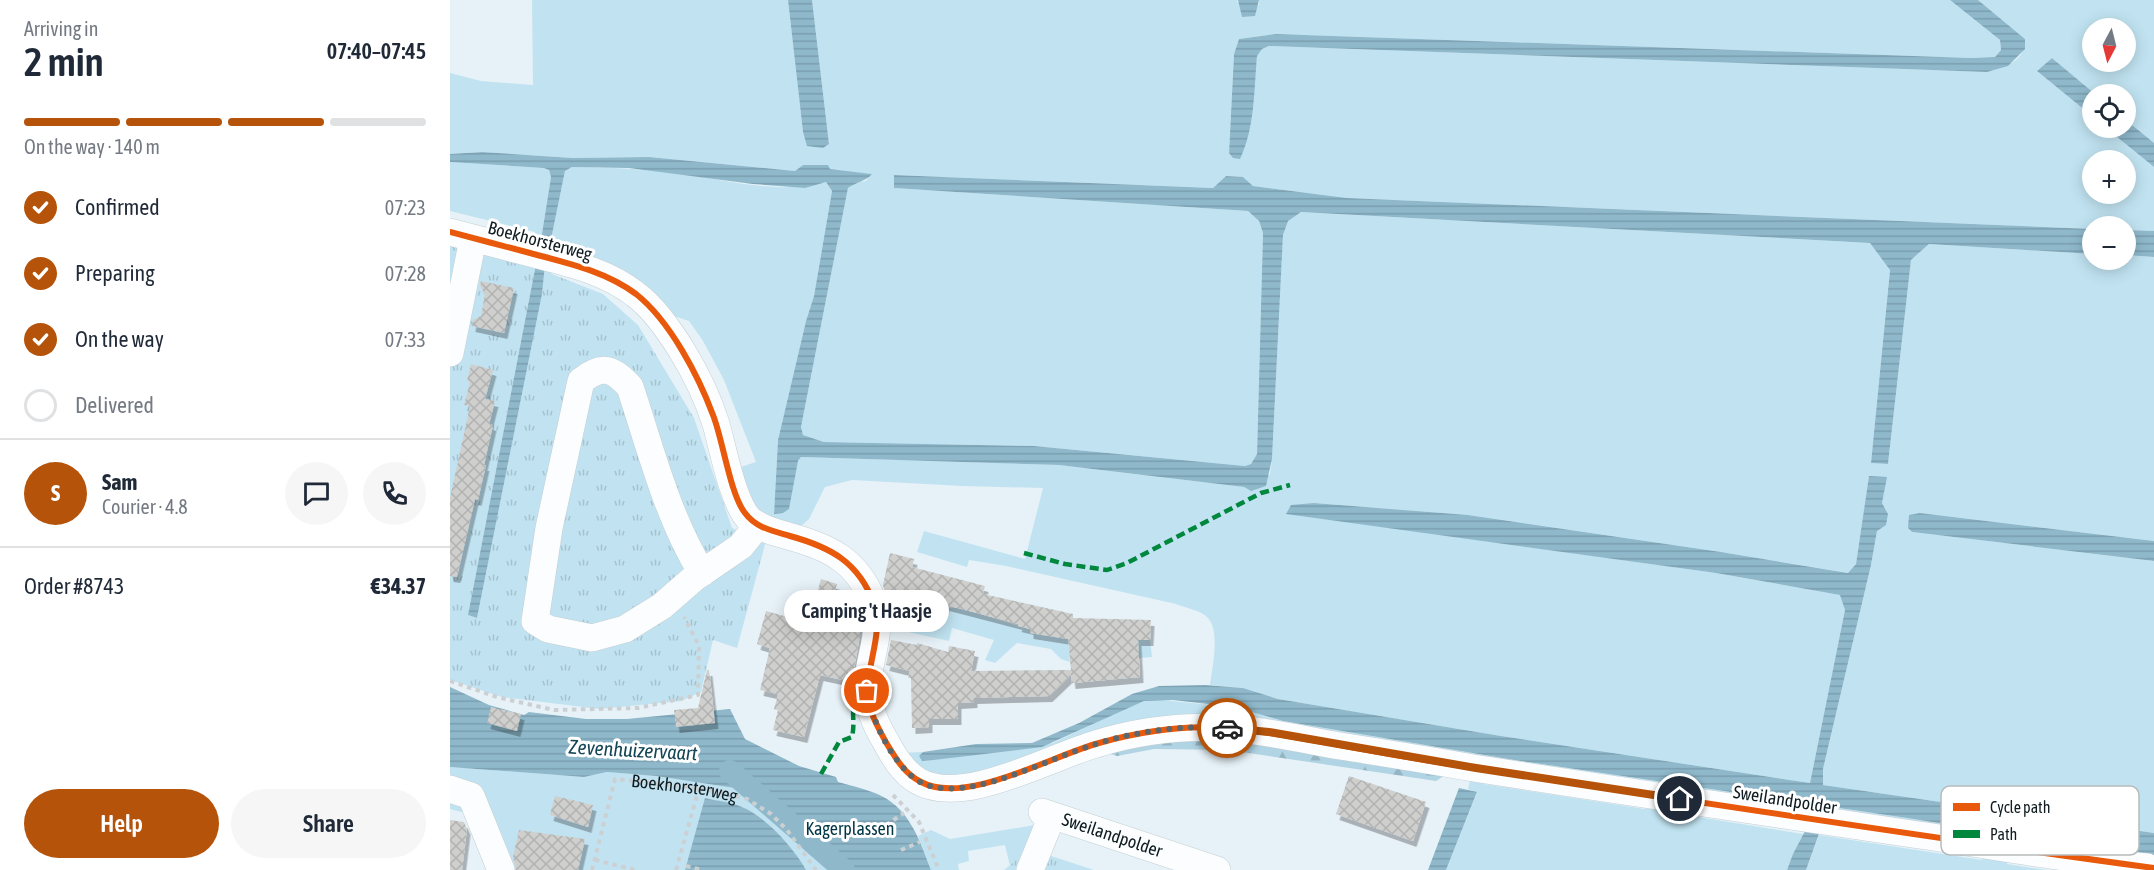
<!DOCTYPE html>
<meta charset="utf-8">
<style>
:root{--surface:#fff;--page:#f6f6f7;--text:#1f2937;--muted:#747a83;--line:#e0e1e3;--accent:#b45309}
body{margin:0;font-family:"Asap Condensed",sans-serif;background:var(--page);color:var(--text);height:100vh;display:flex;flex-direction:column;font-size:22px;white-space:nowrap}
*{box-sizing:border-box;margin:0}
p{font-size:20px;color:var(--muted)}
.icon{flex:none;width:33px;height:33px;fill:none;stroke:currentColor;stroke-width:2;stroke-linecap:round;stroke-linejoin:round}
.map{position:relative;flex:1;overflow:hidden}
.side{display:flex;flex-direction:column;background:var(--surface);width:450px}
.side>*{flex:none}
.needle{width:39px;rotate:187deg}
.controls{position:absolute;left:1632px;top:18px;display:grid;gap:12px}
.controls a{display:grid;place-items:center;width:54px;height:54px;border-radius:50%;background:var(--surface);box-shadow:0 3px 15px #0003;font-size:30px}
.pin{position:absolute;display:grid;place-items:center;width:51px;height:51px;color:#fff;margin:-26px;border:3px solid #fff;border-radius:50%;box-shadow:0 2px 6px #0007}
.courier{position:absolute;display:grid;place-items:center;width:60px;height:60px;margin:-30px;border:4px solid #b45309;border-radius:50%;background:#fff;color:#222;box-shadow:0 2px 8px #0007}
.bubble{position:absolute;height:42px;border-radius:21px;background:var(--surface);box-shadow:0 3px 15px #0003;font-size:20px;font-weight:600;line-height:42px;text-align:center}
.head em{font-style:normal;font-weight:600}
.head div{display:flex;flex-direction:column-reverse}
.head{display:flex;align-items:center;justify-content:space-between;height:102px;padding:0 24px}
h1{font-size:39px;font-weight:600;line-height:45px}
.bar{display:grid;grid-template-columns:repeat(4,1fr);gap:9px 6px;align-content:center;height:72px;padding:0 24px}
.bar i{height:8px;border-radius:4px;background:var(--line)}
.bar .active{background:var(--accent)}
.bar p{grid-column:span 4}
.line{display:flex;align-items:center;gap:15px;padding:0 24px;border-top:2px solid var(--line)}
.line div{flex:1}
.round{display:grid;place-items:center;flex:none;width:63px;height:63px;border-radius:32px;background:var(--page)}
ol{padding:0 24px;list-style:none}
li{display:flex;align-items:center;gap:18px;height:66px}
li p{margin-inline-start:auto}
li .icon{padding:6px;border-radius:50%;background:var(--accent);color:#fff;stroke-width:4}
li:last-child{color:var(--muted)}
li i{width:33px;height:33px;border:3px solid var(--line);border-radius:50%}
.cta{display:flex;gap:12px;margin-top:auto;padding:12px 24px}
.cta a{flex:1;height:69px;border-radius:36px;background:var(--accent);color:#fff;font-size:24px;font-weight:600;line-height:69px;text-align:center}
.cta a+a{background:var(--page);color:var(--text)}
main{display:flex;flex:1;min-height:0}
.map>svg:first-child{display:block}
.grass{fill:#c1e3f1;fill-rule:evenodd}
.forest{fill:url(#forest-firs)}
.park{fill:url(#park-tufts)}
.water{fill:url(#water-rules)}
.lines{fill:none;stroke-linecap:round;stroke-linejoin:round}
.canal{stroke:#8fb9cb;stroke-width:22}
.building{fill:url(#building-cross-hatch);filter:url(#shadow)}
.minor-casing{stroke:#c3cfd4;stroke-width:28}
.path{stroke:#cdd0d3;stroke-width:4;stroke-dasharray:4.5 4.5;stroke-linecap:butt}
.minor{stroke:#fbfdfe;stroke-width:27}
.quiet{stroke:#00873e;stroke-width:4.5;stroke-dasharray:9 4.5;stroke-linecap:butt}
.cycleway-casing{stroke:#fff;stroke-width:10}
.cycleway{stroke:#e8590c;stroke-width:6}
.done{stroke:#5b676c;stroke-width:6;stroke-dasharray:0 10.8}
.route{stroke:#b45309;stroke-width:8}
.labels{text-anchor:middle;stroke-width:6;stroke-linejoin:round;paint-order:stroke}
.street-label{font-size:18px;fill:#0f1c21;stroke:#fff}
.park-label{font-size:18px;fill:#003545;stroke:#fff}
.water-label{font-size:20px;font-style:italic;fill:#144556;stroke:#fff}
.key{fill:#fff;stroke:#b7bbbc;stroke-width:1.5}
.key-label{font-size:16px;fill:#0f1c21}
</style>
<main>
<section class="side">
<div class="head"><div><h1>2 min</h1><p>Arriving in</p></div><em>07:40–07:45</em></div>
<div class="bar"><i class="active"></i><i class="active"></i><i class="active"></i><i></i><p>On the way · 140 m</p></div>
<ol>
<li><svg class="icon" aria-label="check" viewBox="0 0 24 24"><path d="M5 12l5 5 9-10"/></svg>Confirmed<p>07:23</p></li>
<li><svg class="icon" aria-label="check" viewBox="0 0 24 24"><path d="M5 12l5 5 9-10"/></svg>Preparing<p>07:28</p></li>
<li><svg class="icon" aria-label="check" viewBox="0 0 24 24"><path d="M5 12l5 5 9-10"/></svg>On the way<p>07:33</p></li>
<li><i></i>Delivered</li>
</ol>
<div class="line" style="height:108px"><b class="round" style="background:var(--accent);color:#fff">S</b><div><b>Sam</b><p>Courier · 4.8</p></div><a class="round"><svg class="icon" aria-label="chat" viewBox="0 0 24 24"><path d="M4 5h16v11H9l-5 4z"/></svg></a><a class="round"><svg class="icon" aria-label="phone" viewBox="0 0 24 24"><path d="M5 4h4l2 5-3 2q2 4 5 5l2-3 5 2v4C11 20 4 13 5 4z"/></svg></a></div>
<div class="line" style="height:78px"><div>Order #8743</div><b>€34.37</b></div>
<div class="cta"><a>Help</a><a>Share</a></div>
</section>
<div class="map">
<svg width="1704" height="870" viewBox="0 0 1704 870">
<defs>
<pattern id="forest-firs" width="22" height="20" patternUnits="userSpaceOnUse" patternTransform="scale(1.5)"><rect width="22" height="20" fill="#b0d4e4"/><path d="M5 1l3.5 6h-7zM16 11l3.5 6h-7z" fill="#96b5c3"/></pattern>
<pattern id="park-tufts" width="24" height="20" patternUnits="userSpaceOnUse" patternTransform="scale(1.5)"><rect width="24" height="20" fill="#c1e3f1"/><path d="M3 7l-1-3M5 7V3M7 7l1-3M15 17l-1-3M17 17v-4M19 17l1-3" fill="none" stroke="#a5c2ce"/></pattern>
<pattern id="water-rules" width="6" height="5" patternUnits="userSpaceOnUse" patternTransform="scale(1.5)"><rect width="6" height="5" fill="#8fb9cb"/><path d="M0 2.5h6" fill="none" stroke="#7a9eae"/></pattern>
<pattern id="building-cross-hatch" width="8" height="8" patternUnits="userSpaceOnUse" patternTransform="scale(1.5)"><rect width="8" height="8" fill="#cfd0ce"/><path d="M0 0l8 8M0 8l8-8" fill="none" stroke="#b1b2b1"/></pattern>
<filter id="shadow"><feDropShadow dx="3.5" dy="6" stdDeviation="0" flood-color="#0004"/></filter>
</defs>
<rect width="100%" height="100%" fill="#e7f2f8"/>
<!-- grass -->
<path class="grass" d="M82,0H338L353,132L379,144L362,0H788L787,2L809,5V0H1500L1550,40L1551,50L1545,57L1521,58L826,34L789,39L784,54L779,152L799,130L807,55L812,49L819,46L1537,72C1555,67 1575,62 1575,39L1528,0H1704V143L1676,120V94H1645L1602,58L1587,71L1642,116V128H1656L1704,167V231L1676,230V226H1642V229L897,198L803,186L793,177L776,176L763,188L445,175L444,188L798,211L809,221L813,233L807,454L801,464L795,466L584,446L374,442L353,435L351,427L398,188L404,183L416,181L421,174L379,169L378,165H353L345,171L199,157L123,158L32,152L0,154V73L31,81L83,85ZM1642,28H1676V62H1642ZM1642,160H1676V194H1642Z
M0,162L95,168L99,170L101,177L90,246L99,248L115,171L122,167C157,168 193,168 229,173C276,180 329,195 376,182L382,191L364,296L356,321L328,440L324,514L339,509C342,494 341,469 351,457L609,465L794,487L801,491L820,474L822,459L833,235L838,220L851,212L1420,243L1440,269L1421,463L1438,464L1461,260L1479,244L1642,254V260H1676V255L1704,257V541L1470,513L1458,528L1462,532L1704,561V833L1373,785V769L1421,565L1427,531L1438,514L1432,503L1436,477H1419L1406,564L1399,573L1271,552L1018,515L864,503L837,513L1266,573L1391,595L1395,610L1360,783L1051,736L828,699L793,688L760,685C762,668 771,630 757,617C749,610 736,608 726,604L556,566L519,560L517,567L467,552L474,531L575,559L593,488L512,486L402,480L375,487L359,519L350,527L308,517L288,468L306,462L274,380L253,341L239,321L224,316L80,248L85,232L0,211Z
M431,590L495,608H511L527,613L568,626L700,640L702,657L668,660L619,652L620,662L611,659L601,649L567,643L545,663L535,660L544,640L502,628L499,641L427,625Z
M701,699L784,707L833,721L1064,760L1457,818L1657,851L824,729L512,776H476L449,753L473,752L470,756L472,761L484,760L603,743L683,705Z
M0,767L134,777L157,772L206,776L304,791L337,816L353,834L378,870H356L293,807L256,798L235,870H40L15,813L0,809Z
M1022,772L1030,773L1033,784L1195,809L1197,805L1231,810L1230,814L1353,834L1337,870H996L1027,793L1018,789Z
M585,825H587L565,870H561L555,845L518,851L519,861L508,864L509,870H481L468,836L481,830L500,839Z
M1369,835L1532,860L1533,856L1558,859L1557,864L1596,870H1356Z"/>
<!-- forest -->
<path class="forest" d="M730,734L1003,770L986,781L779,750L704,749L667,756L657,753Z"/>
<!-- park -->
<path class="park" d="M0,243L86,264L18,615L27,618L92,294L95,265L102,274L153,294L188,325L244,418L282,528L316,541L287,648L263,640L251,692L231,701L149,709L52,697L0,680Z
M580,849L644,870H554Z"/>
<!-- water -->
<path class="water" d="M338,0H362L379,144L373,148L357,146L353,132Z
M788,0H809L805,16L792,17Z
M1500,0H1528L1575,39V49L1558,66L1537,72L819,46L812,49L807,56C804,89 805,128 790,159L783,158L779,153L784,54L789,39L826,34L1521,58L1545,57L1551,50L1550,40Z
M1602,58L1645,94H1642V116L1587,71Z
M1676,120L1704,143V167L1656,128H1676Z
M32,152L123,158L199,157L345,171L353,165H378L380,169L422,174C415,182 406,182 398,188L351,427L353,435L374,442L584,446L795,466L801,464L807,454L813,233L809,221L798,211L444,188V175L763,188L776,176L793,177L803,186L897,198L1642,229V254L1479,244L1461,260L1438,464L1421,463L1440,270L1420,243L851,212L838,221L833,235L822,459L816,486L801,491L794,487L609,465L351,457L348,461L339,509L333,513L324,514L328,440L356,321L364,296L382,191L376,182L355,188L303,184L179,168L122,167L115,171L99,249L90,246L101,177L99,170L94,168L0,162V154Z
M1676,230L1704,231V257L1676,255Z
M86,264L95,265L92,294L27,618L18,615Z
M1419,476L1437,477L1432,503L1438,514L1436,525L1427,531L1421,565L1373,769V785L1704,833V858L1457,818L1064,760L833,721L784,707L723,700L694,701L592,747L484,760L472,761L469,756L473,752L526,744L582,743L629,723L682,694L709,686L755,685L793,688L828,699L1051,736L1360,783L1395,610L1390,595L1266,573L836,514L841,505L864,503L1018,515L1271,552L1398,573L1406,564Z
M1470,513L1704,541V561L1462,532L1458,528L1459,515Z
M0,687L39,705L74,715L79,712L136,719H177L280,709L295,739L349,766L386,777L388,782C402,786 425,791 437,799C462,815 471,844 481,870H378L353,834L337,816L304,791L206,776L157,772L134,777L0,767Z
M1009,788L1027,792L996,870H978Z
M255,798C267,801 281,802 292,807C316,817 344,848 356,870H235Z
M1357,827L1370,831L1356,870H1337L1343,854Z"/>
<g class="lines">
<!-- canal -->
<path class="canal" d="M280,771L394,870"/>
</g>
<!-- building -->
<path class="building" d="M31,281L64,288L54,333L22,326L23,320L31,316L35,294L30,286Z
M21,364L43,370L35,399L45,401L39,424L43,425L34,465H36L28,500L25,499L7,577L0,576V498L20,406L14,405L20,382L17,381Z
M440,553L464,559L462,567L535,586L533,594L623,614V618L701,620L700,640H688L690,677L622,683L621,675L599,696L524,698V702L508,703V719H479V727L462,728L461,678H458L460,671L436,665L441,640L467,645V643L498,652L499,646L525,651L521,671L621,670L618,639L580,633V629L568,626L569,624L496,605L495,608L470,601L471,599L435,591L433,585Z
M371,579L387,584L382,601L408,607L410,616V635L402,682L370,675L354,737L323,730L328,710L324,709L328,694L310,690L320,648L307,644L316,611L359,623Z
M257,670H259L265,723L226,727L224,710L248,708Z
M41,707L71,714L67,731L37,723Z
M899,776L976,802L963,841L886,814Z
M105,796L143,805L138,827L100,815Z
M0,820L14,822L17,829L12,870H0Z
M69,830L135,839L128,870H66L63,857Z"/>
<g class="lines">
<defs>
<g id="minor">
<path d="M0,232C27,239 53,246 80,253C117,263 154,270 185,294C204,308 218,329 231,349C245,372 258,398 266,424C273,448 283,504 300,520C311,529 325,532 338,536C379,547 407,560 423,602C435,633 415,663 418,694C419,711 427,727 436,742C444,757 453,772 468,781C513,807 600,757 646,744C685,732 727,726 768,728C809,729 850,739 890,746C934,753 979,760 1023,768C1169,791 1315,812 1462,834C1540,845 1618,860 1697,867"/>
<path d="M0,353L23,239"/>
<path d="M252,573C217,516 201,450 180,387C163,368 152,364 131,381L99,528L85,621L98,629L142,638L175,629L212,606L243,579L291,546L308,525"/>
<path d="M0,789L21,796L51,870"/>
<path id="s2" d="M592,812L767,870"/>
<path d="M580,870L602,816"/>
</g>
</defs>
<!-- minor casing -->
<use href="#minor" class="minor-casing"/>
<!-- path -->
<g class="path">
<path d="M0,681L47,697L104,710L188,708L248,695L249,646L234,617"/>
<path d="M443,795L469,822L489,870"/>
<path d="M436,825L454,813"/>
<path d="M451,850L470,842"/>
<path d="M145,860L186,870"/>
<path d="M236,866L252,870"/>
<path id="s1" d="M142,870L165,779L254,789L297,799L321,814L337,830L366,870"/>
<path d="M226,870L249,788"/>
</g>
<!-- minor -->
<use href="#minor" class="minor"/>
<!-- quiet -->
<path class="quiet" d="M574,553L615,564L657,570L677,563L811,493L840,485
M371,774L389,742L402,737C407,714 395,708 417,691"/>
<defs>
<path id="cycleway" d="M0,232C27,239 53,246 80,253C117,263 155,271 186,294C220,321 248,375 263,415C273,440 280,494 295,513C306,528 323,531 340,536C380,547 409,562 424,604C433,631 419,659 418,686C416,707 427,726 437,744C446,759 455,774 471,782C516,806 603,755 649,743C689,732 730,725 772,728C813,730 854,739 895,746C949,756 1004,765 1058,773C1273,806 1488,839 1704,868"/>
</defs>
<!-- cycleway casing -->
<use href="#cycleway" class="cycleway-casing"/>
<!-- cycleway -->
<use href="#cycleway" class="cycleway"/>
</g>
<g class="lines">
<!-- done -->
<path class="done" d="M417,691C421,713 428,730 440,750C451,766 463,783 484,787C530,797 602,757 646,744C687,731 733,725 777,728"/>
<!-- route -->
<path class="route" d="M777,728L819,732L1026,768L1230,799"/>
</g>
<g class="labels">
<!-- street labels -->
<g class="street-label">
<text transform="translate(90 241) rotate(15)" y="6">Boekhorsterweg</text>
<text dy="6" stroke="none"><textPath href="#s1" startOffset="164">Boekhorsterweg</textPath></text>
<text transform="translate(1335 800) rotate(9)" y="6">Sweilandpolder</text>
<text dy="6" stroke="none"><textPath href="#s2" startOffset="74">Sweilandpolder</textPath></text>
</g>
<!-- park labels -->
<g class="park-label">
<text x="400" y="835">Kagerplassen</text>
</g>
<!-- water labels -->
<g class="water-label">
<text transform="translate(183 750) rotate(3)" y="7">Zevenhuizervaart</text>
</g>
</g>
<!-- legend -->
<rect x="1491" y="786" width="198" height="69" rx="9" class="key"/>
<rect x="1503" y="803" width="27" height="8" fill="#e8590c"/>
<rect x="1503" y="830" width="27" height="8" fill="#00873e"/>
<g class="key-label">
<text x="1540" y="813">Cycle path</text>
<text x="1540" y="840">Path</text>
</g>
</svg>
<div class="controls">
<a><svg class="needle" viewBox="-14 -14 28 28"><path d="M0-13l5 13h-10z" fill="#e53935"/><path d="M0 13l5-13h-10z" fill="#747a83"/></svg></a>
<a><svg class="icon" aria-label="locate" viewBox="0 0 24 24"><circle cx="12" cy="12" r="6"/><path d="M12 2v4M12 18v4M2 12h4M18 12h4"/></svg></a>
<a>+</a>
<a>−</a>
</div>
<div class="pin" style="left:417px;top:691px;background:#ea580c"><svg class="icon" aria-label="bag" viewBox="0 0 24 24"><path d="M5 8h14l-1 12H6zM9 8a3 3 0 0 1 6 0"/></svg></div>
<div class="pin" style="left:1230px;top:799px;background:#1f2937"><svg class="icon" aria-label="home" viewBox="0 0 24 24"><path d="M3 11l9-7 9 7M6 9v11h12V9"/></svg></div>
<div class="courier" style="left:777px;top:728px"><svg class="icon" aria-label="car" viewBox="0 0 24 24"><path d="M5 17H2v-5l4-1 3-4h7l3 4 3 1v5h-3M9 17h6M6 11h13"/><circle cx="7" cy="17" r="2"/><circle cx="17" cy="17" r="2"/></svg></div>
<div class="bubble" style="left:334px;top:590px;width:165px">Camping 't Haasje</div>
</div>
</main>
